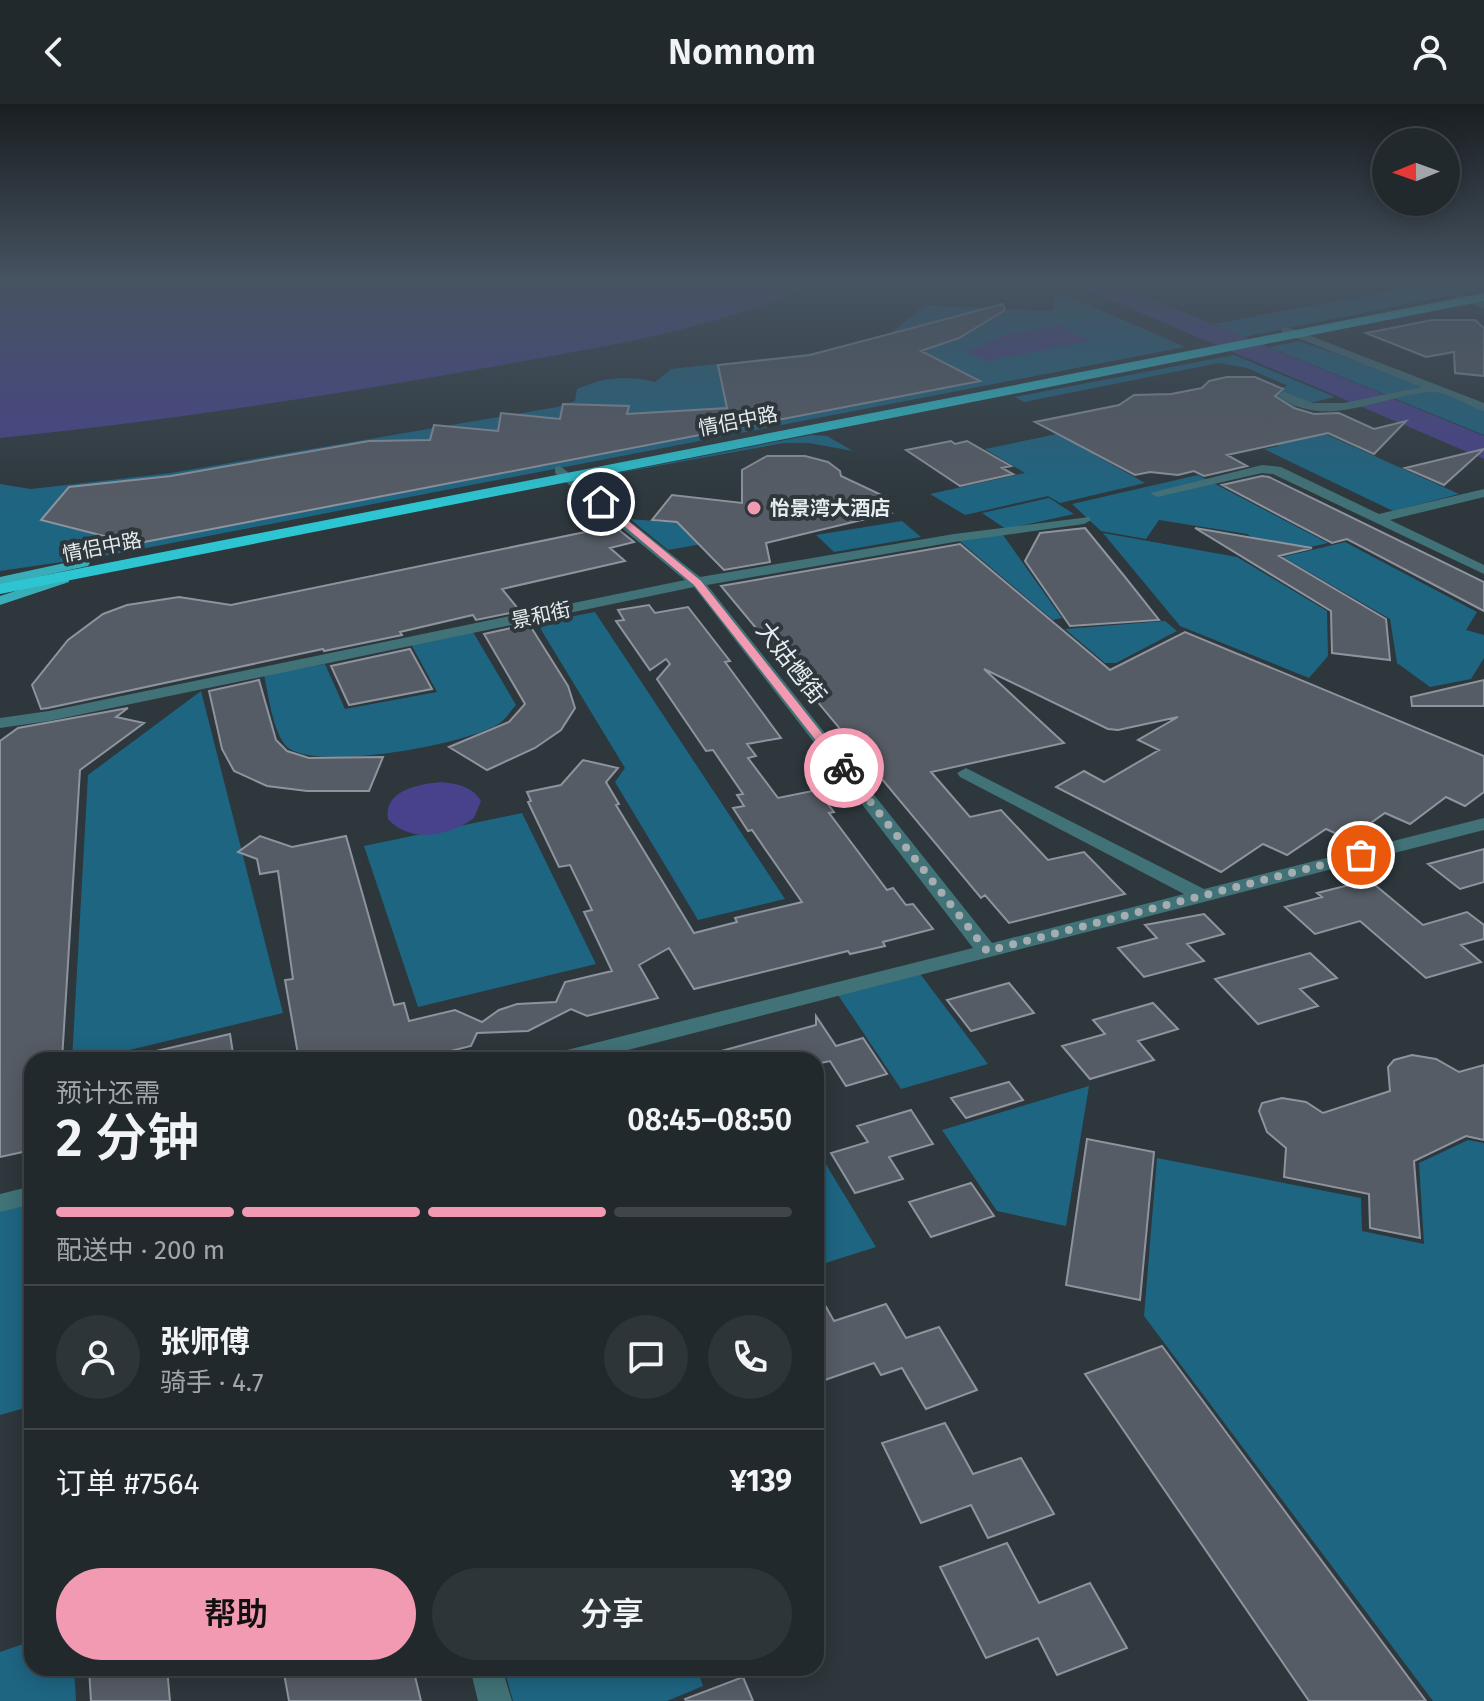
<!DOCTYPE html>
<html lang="zh">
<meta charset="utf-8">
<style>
:root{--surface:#22292d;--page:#2e3539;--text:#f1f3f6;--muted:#a2a6aa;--line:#3f4549;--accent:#f19ab1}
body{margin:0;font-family:"Fira Sans","Noto Sans SC",sans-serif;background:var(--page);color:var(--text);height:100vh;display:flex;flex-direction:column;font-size:30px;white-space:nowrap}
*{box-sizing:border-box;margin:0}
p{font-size:26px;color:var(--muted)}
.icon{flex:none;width:44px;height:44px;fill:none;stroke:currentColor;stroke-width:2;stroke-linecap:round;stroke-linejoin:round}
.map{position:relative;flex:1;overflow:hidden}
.side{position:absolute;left:24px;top:948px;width:800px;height:624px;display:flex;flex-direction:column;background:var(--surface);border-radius:24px;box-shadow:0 4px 20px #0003,0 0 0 2px var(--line)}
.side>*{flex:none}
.needle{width:52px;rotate:269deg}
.controls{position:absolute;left:1372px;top:24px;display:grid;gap:16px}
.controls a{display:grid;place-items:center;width:88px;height:88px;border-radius:50%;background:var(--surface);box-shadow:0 4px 20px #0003,0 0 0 2px var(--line);font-size:40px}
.pin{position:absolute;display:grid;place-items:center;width:68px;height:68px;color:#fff;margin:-34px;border:4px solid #fff;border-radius:50%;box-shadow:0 2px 8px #0007}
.courier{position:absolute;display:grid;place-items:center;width:80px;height:80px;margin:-40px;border:6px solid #f19ab1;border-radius:50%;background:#fff;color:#222;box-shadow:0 2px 10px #0007}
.overview em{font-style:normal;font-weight:600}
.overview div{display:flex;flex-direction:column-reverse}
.overview{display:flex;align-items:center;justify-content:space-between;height:136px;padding:0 32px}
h1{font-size:52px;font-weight:600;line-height:60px}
.bar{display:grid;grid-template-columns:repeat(4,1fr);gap:12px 8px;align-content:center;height:96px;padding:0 32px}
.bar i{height:10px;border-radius:6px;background:var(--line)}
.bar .current{background:var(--accent)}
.bar p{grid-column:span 4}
.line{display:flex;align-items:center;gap:20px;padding:0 32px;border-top:2px solid var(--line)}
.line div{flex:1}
.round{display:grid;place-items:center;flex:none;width:84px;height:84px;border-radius:42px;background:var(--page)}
.primary-button{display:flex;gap:16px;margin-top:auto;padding:16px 32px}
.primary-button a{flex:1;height:92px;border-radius:48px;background:var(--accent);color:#111;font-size:32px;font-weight:600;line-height:92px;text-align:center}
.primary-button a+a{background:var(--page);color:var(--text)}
header{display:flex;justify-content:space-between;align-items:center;height:104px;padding:0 32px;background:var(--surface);font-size:36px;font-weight:600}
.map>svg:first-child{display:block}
.green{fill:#1e6582}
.water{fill:#48428d}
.building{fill:#565c65;stroke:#8d949e;stroke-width:2}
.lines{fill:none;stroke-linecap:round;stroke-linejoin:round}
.minor{fill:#417277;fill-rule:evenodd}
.major{fill:#39adb8;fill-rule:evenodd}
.highway{fill:#2dc5d2;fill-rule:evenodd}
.route{fill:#f19ab1}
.done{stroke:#a5adb1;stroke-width:8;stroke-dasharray:0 14.4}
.poi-dot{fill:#f19ab1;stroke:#2d373c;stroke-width:3}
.labels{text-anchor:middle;stroke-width:8;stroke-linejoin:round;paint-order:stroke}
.far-street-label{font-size:20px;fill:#e6edf0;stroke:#2d373c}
.far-poi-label{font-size:20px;font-weight:bold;fill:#e6edf0;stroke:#2d373c;text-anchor:start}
.street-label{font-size:24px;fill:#e6edf0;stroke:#2d373c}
</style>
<header><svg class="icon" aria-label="back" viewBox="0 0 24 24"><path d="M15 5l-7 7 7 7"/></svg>Nomnom<svg class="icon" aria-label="person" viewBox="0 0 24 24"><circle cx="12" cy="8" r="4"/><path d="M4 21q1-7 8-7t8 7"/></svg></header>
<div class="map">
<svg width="1484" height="1597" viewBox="0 0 1484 1597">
<rect width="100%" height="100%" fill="#2d373c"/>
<!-- green -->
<path class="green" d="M1442,177H1484V185L1243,233L1214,220Z
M1056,190L1069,192L1185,243L110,451L0,467V380L31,385L171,369L557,303L575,297L577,285C603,273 628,271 655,278L671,265L808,250L841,242L891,229L925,201L1053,207Z
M1300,237L1484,303V331L1269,243Z
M1234,251L1335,293L1095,351L1145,379L1060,399L1048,392L965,411L930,390L1025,369L985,345L1288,282L1247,264L1219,259L1024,298L1015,293Z
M1312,324L1459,390L1393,407L1264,345L1279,342L1264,335Z
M811,331L827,332L853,347L809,339H784L591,374Z
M1198,371L1328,439L1280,450L1247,430L1159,416L1146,435L1101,427L1072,400Z
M1049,394L1074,410L1006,425L982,409Z
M630,415L715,422L800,423L668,446Z
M902,417L921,433L834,448L816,431Z
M1001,428L1062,514L1053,516L956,434Z
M1103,429L1237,453L1327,507L1328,552L1309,574L1180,522Z
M1345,438L1477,508L1466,526L1484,531V554L1471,575L1430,583L1397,559L1390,515L1283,453Z
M595,508L785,795L698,816L615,678L625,664L537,519Z
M1165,517L1177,527L1116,559H1105L1065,525Z
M473,528L516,601C511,606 506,615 500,619C467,641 323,666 290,645C274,636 268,589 264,571L325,560L345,605L437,588L411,540Z
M201,587L283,909L88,956H72L88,671Z
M522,709L596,860L418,903L364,742Z
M918,867L988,960L901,985L836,888Z
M1089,982L1066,1122L997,1107L942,1026Z
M1468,1036L1484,1039V1597H1433L1144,1212L1157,1054L1361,1094L1362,1127L1424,1140L1419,1059Z
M816,1044L876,1143L816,1162Z
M32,1097V1302L0,1311V1105Z
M32,1537V1564H74L76,1597H0V1548Z
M504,1564H697L703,1582L667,1597H513Z"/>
<!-- water -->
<path class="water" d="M0,177H818C720,226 604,242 497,262C333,291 167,317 0,334Z
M1066,177H1108L1484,332V355Z
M1058,222L1092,237L985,257L967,248L1001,232Z
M441,678C458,680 472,682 481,697L474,714C450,732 410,740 388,715C383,686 420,680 441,678Z"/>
<!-- building -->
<path class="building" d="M1003,200L1005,206L959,234L921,247L980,277L113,444L112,434L41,416L69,383L171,372L369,337L430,336L434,321L498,327L501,309L560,315L563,300L629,302L627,310L727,304L718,261L810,251Z
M1432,216H1475L1484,224V272L1455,269L1454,248L1426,253L1366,229Z
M1227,273H1255L1283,285L1275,292L1294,304L1314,310L1339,309L1374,325L1406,317L1374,350L1328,329L1227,351L1247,362L1204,372L1194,367L1178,371L1150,368L1135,371L1035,318L1119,301L1134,291L1171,290L1202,284L1209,277Z
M951,337L955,340L967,337L1011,362L1002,364L1013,370L960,382L906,346Z
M1484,345L1444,381L1405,364Z
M767,352H805L828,358L840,367L841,372L886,393L869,399L891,409L766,439L770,458L724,466L677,418L652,416L672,391L742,399V366Z
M1262,372L1269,373L1484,478V507L1347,435L1332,439L1222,381Z
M614,422L634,438L610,444L625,457L502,485L520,507L476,516L473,511L400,528L402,531L324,547L323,545L48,604L41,605L32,581L68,536L103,510L127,501L179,493L231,501Z
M1085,424L1125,473L1159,516L1070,522L1025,457L1040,429Z
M1195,424L1312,444L1279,452L1386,515L1390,556L1332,549L1331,507Z
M960,440L1110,566L1185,528L1484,652V688L1465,702L1446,693L1410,720L1385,709L1348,735L1326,725L1287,751L1263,740L1221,768L1056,683L1084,667L1104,678L1159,646L1138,636L1178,613L1118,626L1108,625L984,565L1064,639L931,668L970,713L1001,706L1048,756L1084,748L1125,790L1009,819L985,791L981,794L721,482Z
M649,501L655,509L688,503L730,557L725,558L781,634L747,640L756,652L748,654L778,694L817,686L834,708L829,709L887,786L893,784L906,801L913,800L933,825L883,838L885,842L850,850L848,847L694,885L669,844L639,861L658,894L587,912L571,905L528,927L477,929L471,942L414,956H299L285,876L293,875L278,767L260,770L257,755L238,748L260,732L292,743L346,732L394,901L404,899L409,917L455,906L482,918L499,906L517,900L556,898L565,878L612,867L584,808L592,806L570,761L559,763L528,698L531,697L527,688L561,681L583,656L618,664L606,678L619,700L616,701L694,829L737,818L735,814L802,798L752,726L748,727L733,704L744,702L737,691L743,690L713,646L706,647L657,575L670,560L666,555L650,566L616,517L624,516L618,506Z
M529,520L568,582L575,604L561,626L535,644L487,666L449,643L509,618L525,600L484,530Z
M410,545L432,585L349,601L331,562Z
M259,576L276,636L287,647L309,654L383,653L369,687H307L267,682L234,667L222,645L209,587Z
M1484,576V602H1412L1411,593Z
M128,604L116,613L144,619L80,666L62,956H32V1046L0,1053V637L18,624Z
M1484,745V778L1460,785L1428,760Z
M1369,776L1423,821L1467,808L1484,821V835L1461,841L1481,858L1426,874L1360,817L1315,830L1285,803L1322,793L1317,789Z
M1204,810L1224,830L1187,840L1204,857L1144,873L1118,844L1157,834L1145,821Z
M1310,849L1337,874L1300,885L1318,902L1258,920L1215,875Z
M1009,879L1034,909L971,927L947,896Z
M1153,899L1178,925L1138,937L1154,956L1090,975L1062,942L1105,930L1093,916Z
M816,912L836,942L863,934L887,970L846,982L830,957L816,960V956H715L714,949L816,921Z
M230,930L234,956H157L156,947Z
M1412,951L1436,955L1459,968L1484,961V1036L1466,1032L1414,1057L1420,1134L1370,1124L1369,1090L1284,1073L1286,1044L1267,1028L1259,1007L1262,999L1282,994L1306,998L1323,1009L1390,987L1388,963L1394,956Z
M1009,978L1023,996L966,1014L951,994Z
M911,1006L933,1040L889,1053L903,1075L855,1089L831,1049L868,1038L857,1022Z
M1087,1035L1154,1048L1140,1196L1066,1181Z
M971,1079L994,1112L931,1133L909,1098Z
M816,1185L834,1217L886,1200L906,1234L939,1223L977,1286L926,1305L902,1264L881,1271L874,1259L816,1279Z
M1162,1242L1426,1597H1309L1085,1270Z
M945,1319L973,1370L1021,1354L1054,1410L988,1434L971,1401L921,1419L882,1339Z
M1007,1439L1039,1499L1090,1479L1127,1544L1057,1571L1038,1534L986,1554L940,1463Z
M89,1564H167L170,1597H91Z
M283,1564H413L421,1597H289Z
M743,1573L753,1597H686L685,1595Z"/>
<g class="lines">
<!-- minor -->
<path class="minor" d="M1458,189L1484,198V204L1455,194Z
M1282,224H1290L1484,299V307C1468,302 1447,287 1431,288C1381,291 1324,328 1278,291L1284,288L1312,299H1344L1422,283L1282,228Z
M1262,361L1281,363L1379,410L1484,385V393L1390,416L1484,461V470L1273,370L1262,369L1157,393L1150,389Z
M560,362L700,473L954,430L1089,413L1091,416L1084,420L954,438L707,481L992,839L1184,790L960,673L957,669L966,664L1204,785L1484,714V726L589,956H548L551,951L559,948L973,844L694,483L49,617L0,624V614L49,607L685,476L555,369V363Z
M32,1082V1100L0,1108V1090Z
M470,1564H502L512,1597H478Z"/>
<!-- major -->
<path class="major" d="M83,455L90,459L88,462L0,481V473Z
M64,471L69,472V478L0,501V492Z"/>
<!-- highway -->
<path class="highway" d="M1484,189V197L0,490V480Z"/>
</g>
<!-- sky -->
<linearGradient id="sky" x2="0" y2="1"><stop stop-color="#191e21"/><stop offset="0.44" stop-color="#465361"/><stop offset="1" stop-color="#465361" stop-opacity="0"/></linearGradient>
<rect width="1484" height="401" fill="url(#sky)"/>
<!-- route -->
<path class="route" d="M598,397H604L701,477L848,662V667H840L694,481L598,400Z"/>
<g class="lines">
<!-- done -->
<path class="done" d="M844,664L987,847L1361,751"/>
</g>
<!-- markers -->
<circle class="poi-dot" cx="754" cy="404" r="8"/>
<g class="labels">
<!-- far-street labels -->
<g class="far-street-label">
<text transform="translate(738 317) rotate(-11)" y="7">情侣中路</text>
<text transform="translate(102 443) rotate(-11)" y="7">情侣中路</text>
<text transform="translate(541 511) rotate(-12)" y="7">景和街</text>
</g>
<!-- far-poi labels -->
<g class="far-poi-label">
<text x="770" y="411">怡景湾大酒店</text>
</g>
<!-- street labels -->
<g class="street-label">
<text transform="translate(791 559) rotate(52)" y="8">大姑乸街</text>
</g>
</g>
</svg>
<div class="controls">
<a><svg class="needle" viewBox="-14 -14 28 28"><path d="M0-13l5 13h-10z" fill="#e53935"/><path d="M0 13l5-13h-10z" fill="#a2a6aa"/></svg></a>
</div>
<div class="pin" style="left:1361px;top:751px;background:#ea580c"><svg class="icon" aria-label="bag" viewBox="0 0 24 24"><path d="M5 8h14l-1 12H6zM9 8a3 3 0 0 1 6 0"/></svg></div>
<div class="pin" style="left:601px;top:398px;background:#1f2937"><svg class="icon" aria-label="home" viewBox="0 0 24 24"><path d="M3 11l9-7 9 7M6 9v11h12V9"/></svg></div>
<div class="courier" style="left:844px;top:664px"><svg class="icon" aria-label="bike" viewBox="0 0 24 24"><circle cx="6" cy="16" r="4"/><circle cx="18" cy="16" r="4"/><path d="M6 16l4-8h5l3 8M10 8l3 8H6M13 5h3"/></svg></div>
<section class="side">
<div class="overview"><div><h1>2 分钟</h1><p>预计还需</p></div><em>08:45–08:50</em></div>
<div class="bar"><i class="current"></i><i class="current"></i><i class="current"></i><i></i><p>配送中 · 200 m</p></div>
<div class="line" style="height:144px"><a class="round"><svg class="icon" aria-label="person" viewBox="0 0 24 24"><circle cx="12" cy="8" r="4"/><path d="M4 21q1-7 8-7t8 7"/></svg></a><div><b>张师傅</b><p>骑手 · 4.7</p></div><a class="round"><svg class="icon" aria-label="chat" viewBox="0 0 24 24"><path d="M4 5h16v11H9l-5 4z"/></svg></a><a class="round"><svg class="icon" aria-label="phone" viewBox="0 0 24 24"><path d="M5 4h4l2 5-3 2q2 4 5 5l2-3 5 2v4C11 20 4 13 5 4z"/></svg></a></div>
<div class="line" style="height:104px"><div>订单 #7564</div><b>¥139</b></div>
<div class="primary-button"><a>帮助</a><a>分享</a></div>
</section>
</div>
